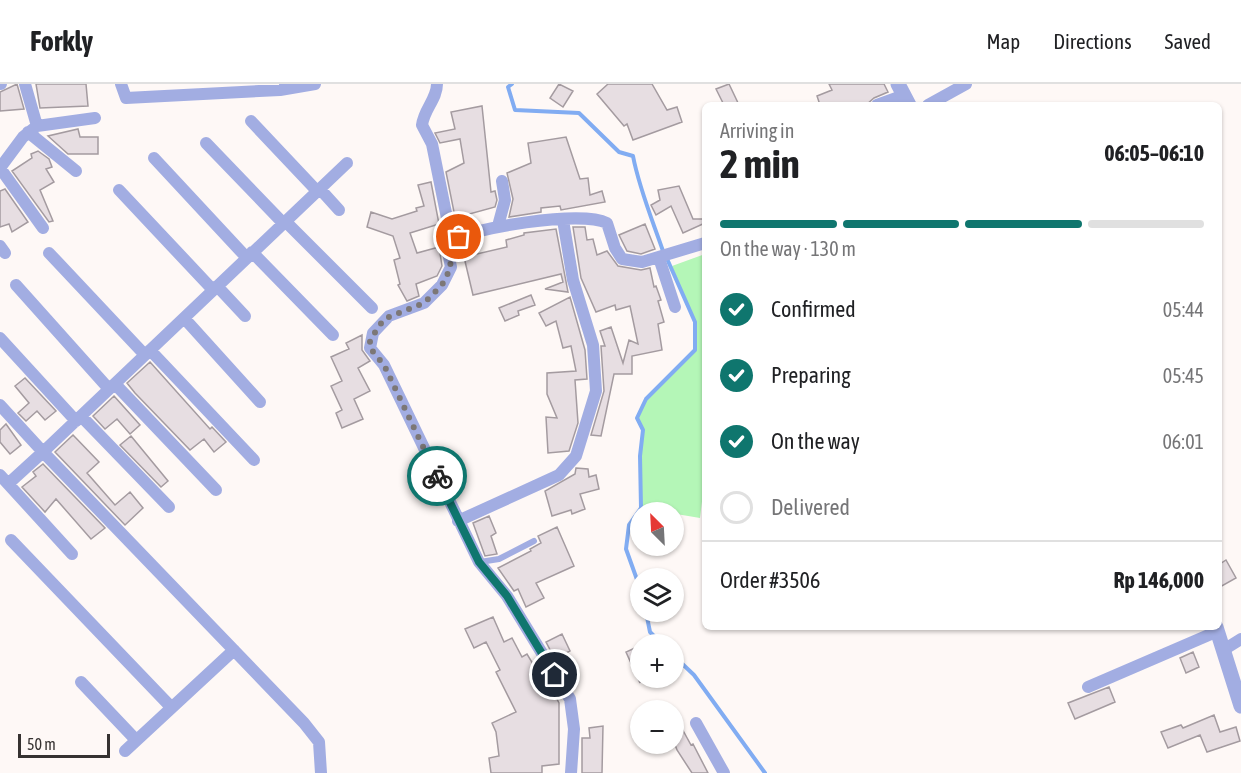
<!DOCTYPE html>
<meta charset="utf-8">
<style>
:root{--surface:#fff;--page:#f2f2f2;--text:#202124;--muted:#757577;--line:#e0e0e0;--accent:#0f766e}
body{margin:0;font-family:"Asap Condensed",sans-serif;background:var(--page);color:var(--text);height:100vh;display:flex;flex-direction:column;font-size:22px;white-space:nowrap}
*{box-sizing:border-box;margin:0}
p{font-size:20px;color:var(--muted)}
.icon{flex:none;width:33px;height:33px;fill:none;stroke:currentColor;stroke-width:2;stroke-linecap:round;stroke-linejoin:round}
.map{position:relative;flex:1;overflow:hidden}
.drawer{position:absolute;left:702px;top:18px;width:520px;height:528px;display:flex;flex-direction:column;background:var(--surface);border-radius:9px;box-shadow:0 2px 4px #0004}
.drawer>*{flex:none}
.needle{width:39px;rotate:336deg}
.buttons{position:absolute;left:630px;top:418px;display:grid;gap:12px}
.buttons a{display:grid;place-items:center;width:54px;height:54px;border-radius:50%;background:var(--surface);box-shadow:0 2px 4px #0004;font-size:30px}
.scale{position:absolute;left:18px;bottom:15px;width:92px;box-sizing:border-box;padding-left:6px;border:3px solid #363231;border-top:0;font-size:16px;line-height:21px;white-space:nowrap;color:#363231;-webkit-text-stroke:4px #fef8f6;paint-order:stroke}
.pin{position:absolute;display:grid;place-items:center;width:51px;height:51px;color:#fff;margin:-26px;border:3px solid #fff;border-radius:50%;box-shadow:0 2px 6px #0007}
.courier{position:absolute;display:grid;place-items:center;width:60px;height:60px;margin:-30px;border:4px solid #0f766e;border-radius:50%;background:#fff;color:#222;box-shadow:0 2px 8px #0007}
.summary em{font-style:normal;font-weight:700}
.summary div{display:flex;flex-direction:column-reverse}
.summary{display:flex;align-items:center;justify-content:space-between;height:102px;padding:0 18px}
h1{font-size:39px;font-weight:700;line-height:45px}
.bar{display:grid;grid-template-columns:repeat(4,1fr);gap:9px 6px;align-content:center;height:72px;padding:0 18px}
.bar i{height:8px;border-radius:4px;background:var(--line)}
.bar .active{background:var(--accent)}
.bar p{grid-column:span 4}
.line{display:flex;align-items:center;gap:15px;padding:0 18px;border-top:2px solid var(--line)}
.line div{flex:1}
ol{padding:0 18px;list-style:none}
li{display:flex;align-items:center;gap:18px;height:66px}
li p{margin-inline-start:auto}
li .icon{padding:6px;border-radius:50%;background:var(--accent);color:#fff;stroke-width:4}
li:last-child{color:var(--muted)}
li i{width:33px;height:33px;border:3px solid var(--line);border-radius:50%}
header{display:flex;align-items:center;gap:36px;box-sizing:border-box;height:84px;padding:0 30px;background:var(--surface);border-bottom:2px solid var(--line)}
header strong{font-size:28px}
nav{display:flex;gap:33px;margin-inline-start:auto;font-size:21px}
.map>svg:first-child{display:block}
.green{fill:#b4f6b7}
.lines{fill:none;stroke-linecap:round;stroke-linejoin:round}
.stream{stroke:#81acf2;stroke-width:4}
.building{fill:#e7dee2;stroke:#a49ba0;stroke-width:1.5}
.service{stroke:#a2ade2;stroke-width:6}
.minor{stroke:#a2ade2;stroke-width:12}
.tertiary{stroke:#a2ade2;stroke-width:15}
.done{stroke:#7c7776;stroke-width:6;stroke-dasharray:0 10.8}
.route{stroke:#0f766e;stroke-width:8}
</style>
<header>
<strong>Forkly</strong>
<nav><a>Map</a><a>Directions</a><a>Saved</a></nav>
</header>
<div class="map">
<svg width="1241" height="689" viewBox="0 0 1241 689">
<rect width="100%" height="100%" fill="#fef8f6"/>
<!-- green -->
<path class="green" d="M705,170V393L700,434L641,424L640,372L643,346L637,334L646,315L695,266V238L672,182Z"/>
<g class="lines">
<!-- stream -->
<path class="stream" d="M512,0L508,3L515,26L579,29L619,68L633,72C639,104 652,135 663,167
M640,504L626,465L629,441L641,424L640,372L643,346L637,334L646,315L695,266V238L668,177
M646,528L650,548L663,561
M674,572L694,591L765,689"/>
</g>
<!-- building -->
<path class="building" d="M17,0L24,25L0,27V8Z
M36,0H86L88,22L40,24Z
M559,0L573,7L563,23L550,14Z
M608,0H652L667,26L677,23L682,38L633,56L627,40L624,42L597,10Z
M729,0L739,21H724L716,5Z
M829,0H884L888,8L874,14L866,21H820L817,12L832,6Z
M482,22L491,108L495,107L497,116L495,123L462,132L463,136L456,138L446,88L464,79L460,55L440,59L435,49L455,45L451,28Z
M78,45L80,53H98V70H68L48,52Z
M566,53L580,95L588,94L590,111L602,107L605,118L561,126L560,122L541,124V128L509,133L513,115L507,89L531,79L528,59Z
M38,67L49,75L52,83L46,85L54,98L40,106L53,137L49,138L12,87L32,74L31,70Z
M431,98L439,140L410,149L417,169L439,163L442,182L437,192L416,200L419,212L407,217L398,201L400,200L394,176L400,174L393,152L367,143L371,128L392,135L417,127L416,124L424,122L418,101Z
M679,102L693,135H705V139L683,149L671,122L656,131L651,121L660,116L658,106Z
M5,105L28,138L12,148L9,140L0,143V107Z
M645,140L655,165L641,170L627,167L619,151Z
M573,143H585L587,156L593,155L597,171L607,167L618,182L641,186L650,184L654,203L656,202L661,216L658,217L664,238L658,240L662,266L632,272V290H614L601,352L591,351L604,307L601,262H605L600,247L611,243L623,279L629,256L638,260L630,222L616,226L615,221L596,228L581,194Z
M556,145L568,208L545,205L563,198L561,190L473,211L464,173L507,163L506,156L524,151V149Z
M531,211L535,221L518,227L519,231L505,237L499,224Z
M570,213L585,266L587,295L575,296L578,339L569,367L548,369L546,333L557,334L547,310V289L576,287L571,262L563,264L556,237L546,242L539,229Z
M362,251V266L370,277L358,284L370,307L354,315L363,335L342,344L336,329L342,326L331,302L342,297L331,273L349,265L346,259Z
M150,278L210,345L212,343L226,358L214,368L204,355L190,366L135,309L127,299Z
M25,294L56,327L45,336L37,327L26,337L18,329L29,319L15,302Z
M114,312L140,341L130,350L117,335L105,345L93,332Z
M6,340L21,361L10,370L0,358V346Z
M73,351L99,378L87,389L115,421L130,408L143,424L125,441L55,368Z
M131,352L168,397L161,403L120,361Z
M43,380L105,444L91,455L56,415L45,428L22,403L36,392L33,388Z
M576,384L588,385L589,393L596,391L599,405L580,410L585,425L572,430L571,426L552,432L545,407L575,390Z
M489,432L496,449L491,452L497,470L485,472L473,439Z
M557,443L574,482L536,499L544,514L526,523L518,505L514,507L498,484L531,467L530,465L541,459L538,452Z
M1226,476L1236,494L1220,503V480Z
M493,533L504,558L512,554L522,573L527,570L536,585L540,583L559,619V680L542,682V689H491L489,674L499,672L496,648L492,639L516,628L496,588L500,586L486,558L474,564L465,545Z
M562,550L570,567L555,575L546,558Z
M637,563L640,571V599L626,568Z
M1193,568L1199,583L1186,589L1180,574Z
M1109,603L1115,618L1075,635L1068,619Z
M674,630L691,661L693,660L708,689H692L677,666L674,658Z
M1214,631L1220,648L1236,643L1240,657L1207,668L1200,651L1168,664L1161,648L1181,641L1183,644Z
M603,642L602,689H582V654H590L589,644Z"/>
<g class="lines">
<!-- service -->
<path class="service" d="M480,478L499,475L534,457"/>
<!-- minor -->
<path class="minor" d="M0,0H1
M25,0L37,42
M121,0L126,14L280,6L315,0
M437,0C437,15 424,25 422,41L432,60L448,139L444,152L446,158
M877,21L902,12
M928,21L966,0
M251,37L317,107
M28,48L76,87
M206,59L283,139
M154,74L247,174
M0,84L23,53L37,42L95,34
M0,84L43,144
M320,105L339,126
M119,106L213,206
M285,137L372,224
M498,142L505,116L502,97
M0,162L5,169
M252,168L333,251
M49,169L145,271
M659,174L675,223
M16,201L109,305
M217,202L245,232
M184,234L260,318
M0,254L76,337
M150,266L254,376
M115,300L216,406
M0,321L43,368L8,400
M81,332L169,423
M0,391L72,470
M458,437L559,391L576,372L596,307L593,261L573,196L563,136
M11,456L171,623
M1225,565L1241,555
M81,598L136,656
M1088,603L1218,547
M696,639L724,689
M125,667L234,566
M321,689L319,658L304,639L43,368L347,79
M571,689L574,645L570,615L507,512L479,478L384,281L370,264L373,249L389,232L424,219L442,201L451,183L446,158C471,144 581,126 607,139L615,164L622,175L642,178L705,159"/>
<!-- tertiary -->
<path class="tertiary" d="M898,0L909,21
M1216,543L1241,622"/>
</g>
<g class="lines">
<!-- done -->
<path class="done" d="M437,392L384,281L370,264V256L384,235L424,219L442,201L451,183L446,158L459,153"/>
<!-- route -->
<path class="route" d="M437,392L479,478L507,512L555,591"/>
</g>
</svg>
<div class="buttons">
<a><svg class="needle" viewBox="-14 -14 28 28"><path d="M0-13l5 13h-10z" fill="#e53935"/><path d="M0 13l5-13h-10z" fill="#757577"/></svg></a>
<a><svg class="icon" aria-label="layers" viewBox="0 0 24 24"><path d="M12 4l9 5-9 5-9-5zM3 14l9 5 9-5"/></svg></a>
<a>+</a>
<a>−</a>
</div>
<div class="scale">50 m</div>
<div class="pin" style="left:459px;top:153px;background:#ea580c"><svg class="icon" aria-label="bag" viewBox="0 0 24 24"><path d="M5 8h14l-1 12H6zM9 8a3 3 0 0 1 6 0"/></svg></div>
<div class="pin" style="left:555px;top:591px;background:#1f2937"><svg class="icon" aria-label="home" viewBox="0 0 24 24"><path d="M3 11l9-7 9 7M6 9v11h12V9"/></svg></div>
<div class="courier" style="left:437px;top:392px"><svg class="icon" aria-label="bike" viewBox="0 0 24 24"><circle cx="6" cy="16" r="4"/><circle cx="18" cy="16" r="4"/><path d="M6 16l4-8h5l3 8M10 8l3 8H6M13 5h3"/></svg></div>
<section class="drawer">
<div class="summary"><div><h1>2 min</h1><p>Arriving in</p></div><em>06:05–06:10</em></div>
<div class="bar"><i class="active"></i><i class="active"></i><i class="active"></i><i></i><p>On the way · 130 m</p></div>
<ol>
<li><svg class="icon" aria-label="check" viewBox="0 0 24 24"><path d="M5 12l5 5 9-10"/></svg>Confirmed<p>05:44</p></li>
<li><svg class="icon" aria-label="check" viewBox="0 0 24 24"><path d="M5 12l5 5 9-10"/></svg>Preparing<p>05:45</p></li>
<li><svg class="icon" aria-label="check" viewBox="0 0 24 24"><path d="M5 12l5 5 9-10"/></svg>On the way<p>06:01</p></li>
<li><i></i>Delivered</li>
</ol>
<div class="line" style="height:78px"><div>Order #3506</div><b>Rp 146,000</b></div>
</section>
</div>
